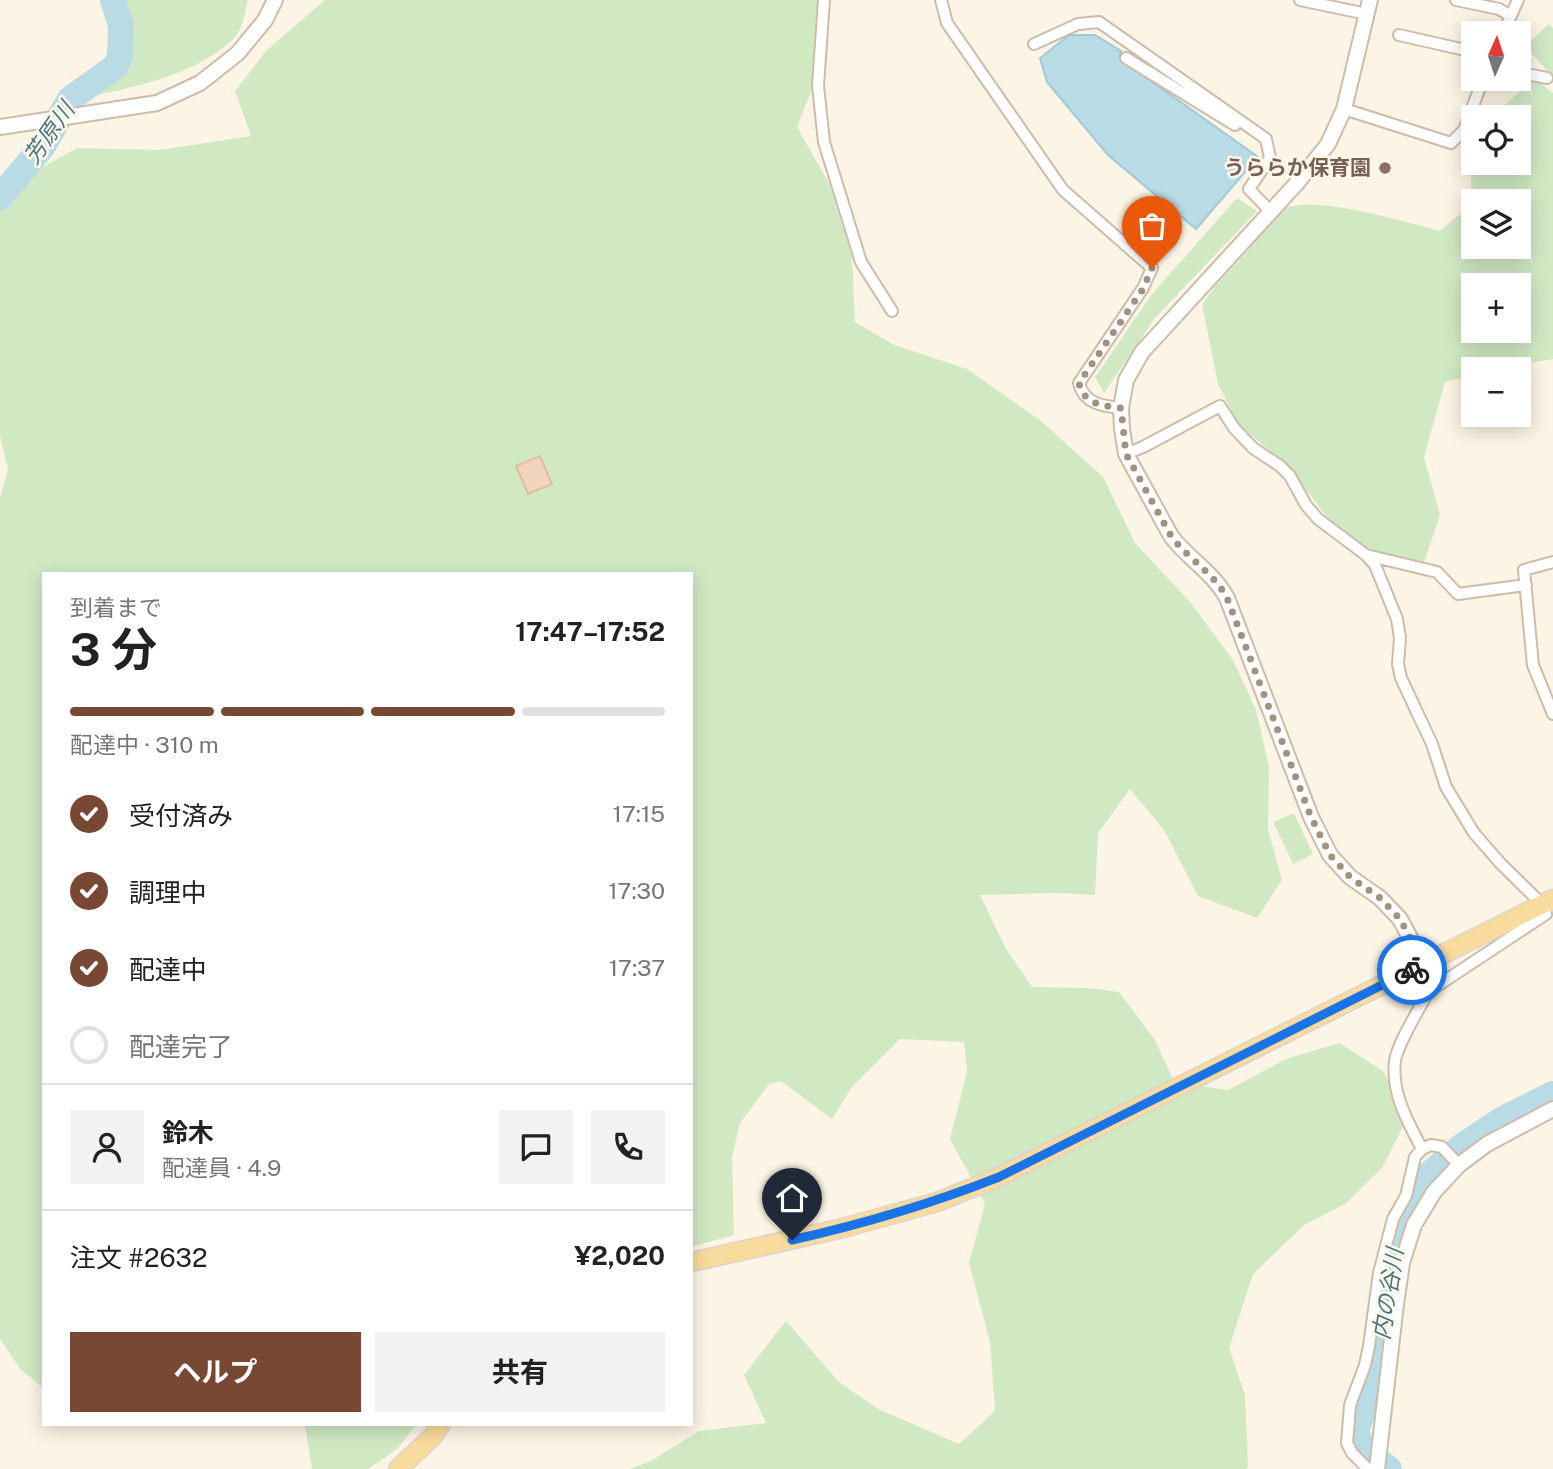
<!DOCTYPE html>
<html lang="ja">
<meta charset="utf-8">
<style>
:root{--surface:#fff;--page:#f2f2f2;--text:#222;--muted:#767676;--line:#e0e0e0;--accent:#794834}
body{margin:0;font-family:"Public Sans","Noto Sans JP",sans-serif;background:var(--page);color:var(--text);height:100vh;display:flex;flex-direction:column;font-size:26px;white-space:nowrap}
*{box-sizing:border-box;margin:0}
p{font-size:23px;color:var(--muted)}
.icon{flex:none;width:38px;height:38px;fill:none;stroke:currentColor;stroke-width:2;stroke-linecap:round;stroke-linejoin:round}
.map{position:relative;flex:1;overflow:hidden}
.panel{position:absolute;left:42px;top:572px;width:651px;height:854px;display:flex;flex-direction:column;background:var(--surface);border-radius:0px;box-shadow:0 4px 18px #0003}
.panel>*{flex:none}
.needle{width:46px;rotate:3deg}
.tools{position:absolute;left:1461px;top:21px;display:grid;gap:14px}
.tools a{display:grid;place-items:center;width:70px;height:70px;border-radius:0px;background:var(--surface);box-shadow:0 4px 18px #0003;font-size:35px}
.pin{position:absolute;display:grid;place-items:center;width:60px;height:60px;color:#fff;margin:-72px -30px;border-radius:50% 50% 50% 0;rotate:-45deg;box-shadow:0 0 7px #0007}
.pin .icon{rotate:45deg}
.courier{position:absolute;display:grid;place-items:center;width:70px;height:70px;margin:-35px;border:5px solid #1a73e8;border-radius:50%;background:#fff;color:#222;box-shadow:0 2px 9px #0007}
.overview em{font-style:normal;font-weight:700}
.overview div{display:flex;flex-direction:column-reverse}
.overview{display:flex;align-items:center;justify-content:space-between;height:119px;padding:0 28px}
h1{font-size:46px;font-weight:700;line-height:52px}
.bar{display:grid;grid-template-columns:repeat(4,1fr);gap:10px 7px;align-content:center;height:84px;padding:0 28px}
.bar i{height:9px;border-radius:5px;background:var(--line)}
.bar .selected{background:var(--accent)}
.bar p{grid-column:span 4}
.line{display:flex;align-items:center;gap:18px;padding:0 28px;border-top:2px solid var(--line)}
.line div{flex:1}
.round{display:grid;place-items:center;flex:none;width:74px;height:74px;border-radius:0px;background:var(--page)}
ol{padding:0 28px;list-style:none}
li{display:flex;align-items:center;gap:21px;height:77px}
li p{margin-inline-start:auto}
li .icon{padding:7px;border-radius:50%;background:var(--accent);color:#fff;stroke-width:4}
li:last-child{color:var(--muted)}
li i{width:38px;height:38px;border:4px solid var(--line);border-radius:50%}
.cta{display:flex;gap:14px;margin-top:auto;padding:14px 28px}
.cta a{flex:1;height:80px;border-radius:0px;background:var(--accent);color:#fff;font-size:28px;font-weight:700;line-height:80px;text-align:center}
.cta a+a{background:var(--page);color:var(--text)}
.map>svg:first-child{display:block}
.green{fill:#d0e9c3;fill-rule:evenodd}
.water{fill:#b9dbe5;stroke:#9fcad6;stroke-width:2}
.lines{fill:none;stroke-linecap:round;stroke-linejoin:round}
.river{stroke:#b9dbe5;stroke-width:26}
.building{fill:#f0d4bc;stroke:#e3bc9d;stroke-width:2}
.minor-casing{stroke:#cdbcaa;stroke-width:14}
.tertiary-casing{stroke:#cdbcaa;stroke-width:18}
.primary-casing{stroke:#dbd4d0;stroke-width:21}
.minor{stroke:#fff;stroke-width:10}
.tertiary{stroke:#fff;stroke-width:14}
.primary{stroke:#f9dc9d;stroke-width:18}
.done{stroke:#a39180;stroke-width:7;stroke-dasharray:0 12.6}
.route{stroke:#1a73e8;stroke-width:9}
.education-dot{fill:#8d6e63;stroke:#fff8ea;stroke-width:2.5}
.labels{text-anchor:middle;stroke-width:5;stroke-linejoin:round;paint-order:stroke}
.education-label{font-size:21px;font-weight:bold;fill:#785e54;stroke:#fff8ea;text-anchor:end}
.water-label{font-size:23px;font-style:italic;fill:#447786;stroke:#fff8ea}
</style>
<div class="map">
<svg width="1553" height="1469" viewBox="0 0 1553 1469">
<rect width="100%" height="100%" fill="#fcf4e4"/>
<!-- green -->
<path class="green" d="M124,0H248C245,10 243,28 236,36C201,73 140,86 92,96L127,66L130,24Z
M325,0H818L811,92L797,127L829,183L852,257L855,322L894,345L967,369L1041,421L1103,477L1135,543L1190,602L1233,660L1256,710L1269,767L1268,829L1282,880L1257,918L1198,896L1164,830L1130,789L1098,833L1095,895L1058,893L980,895L1006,949L1032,987L1088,988L1119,992L1155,1040L1174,1082L1228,1090L1286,1059L1339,1043L1383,1071L1398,1099L1405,1123L1382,1168L1345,1204L1304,1225L1253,1274L1229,1348L1245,1395L1248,1466L1246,1469H629L649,1462L699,1431L766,1423L744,1375L786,1321L839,1382L878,1409L959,1444L995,1411L990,1342L969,1263L985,1204L950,1139L967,1072L964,1042L900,1039L852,1087L832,1119L781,1081L769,1084L740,1123L732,1157L734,1235L691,1247V574H44V1388L21,1370L0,1339V498L8,469L0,436V191L77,148L160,150L251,136L235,91L266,51Z
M1549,24L1553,28V77L1525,46Z
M1535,79L1553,93V359L1499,369H1474L1473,375L1445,382L1424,457L1440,515L1422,568L1383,559L1335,528L1289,467L1238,424L1218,384L1202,305C1214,285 1229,272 1244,255C1253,245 1272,216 1282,210C1309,192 1408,223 1440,231L1472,204L1470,153L1473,147L1474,163H1519V117H1490ZM1474,201H1519V247H1474ZM1474,285H1519V331H1474Z
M1237,198L1257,211L1155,318L1104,393L1095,377L1152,294Z
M1294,813L1313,854L1293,864L1273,822Z
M305,1425V1424L416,1425L397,1449L368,1469H312Z"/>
<!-- water -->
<path class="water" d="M1069,35H1095L1121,51L1119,58L1258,157L1196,229L1108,155L1047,82L1040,58Z"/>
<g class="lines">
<!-- river -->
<path class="river" d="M0,197L43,146L70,99L116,66L120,56L121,26L113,0
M1389,1469L1362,1448L1356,1431L1369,1394L1379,1348L1388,1265L1403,1221L1427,1176L1462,1146L1501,1120L1553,1094"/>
</g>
<!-- building -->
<path class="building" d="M540,456L552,484L528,494L516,466Z"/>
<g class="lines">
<defs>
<path id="minor" d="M824,0L818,86L824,142L861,262L892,311
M941,0L947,23L1063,190L1152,268L1143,288L1079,383C1084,404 1103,406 1121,408
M1300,0L1367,14
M1456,0L1499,9L1511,16
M1503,33L1518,0
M1399,35L1474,52
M1034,44L1078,24L1099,22L1252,129L1266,139L1270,158L1249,189L1271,212
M1126,58L1235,125
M1519,76L1527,74L1547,78
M1344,109L1451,143L1464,130L1483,79
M1126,454L1143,447L1220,406L1234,428L1253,448L1280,466L1290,476L1306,505L1318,519L1366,555L1375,565L1397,619L1400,638L1398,664L1401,678L1432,744L1446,787L1474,833L1501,864L1542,904L1546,914L1434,988L1426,996C1418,1011 1397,1045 1395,1061C1391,1093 1408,1122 1422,1149
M1366,555L1437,572L1458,594L1526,585
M1553,562L1524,570L1533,665L1553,714
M1368,1469L1352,1453L1347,1443L1350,1405L1365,1365L1369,1346L1379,1273L1393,1219L1406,1196L1415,1157L1422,1149L1431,1145L1442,1147L1459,1165"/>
<path id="tertiary" d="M1370,0L1344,109L1328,144L1297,183L1142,352L1126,380L1121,408L1122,429L1126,454L1171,536C1188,559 1213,572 1227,598L1311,817L1330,855L1350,877L1380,898L1400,919L1424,964
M0,127L157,103L200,83L238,53L265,20L275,0
M1377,1469L1396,1304L1402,1263L1414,1225L1434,1192L1459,1165L1487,1144L1553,1109"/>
<path id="primary" d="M691,1262L843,1228L937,1202L999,1177L1553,899
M398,1469L432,1437L441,1424"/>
</defs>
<!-- minor casing -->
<use href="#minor" class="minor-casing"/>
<!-- tertiary casing -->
<use href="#tertiary" class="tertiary-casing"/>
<!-- primary casing -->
<use href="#primary" class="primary-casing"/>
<!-- minor -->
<use href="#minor" class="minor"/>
<!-- tertiary -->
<use href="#tertiary" class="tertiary"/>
<!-- primary -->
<use href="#primary" class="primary"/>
</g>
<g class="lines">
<!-- done -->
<path class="done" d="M1152,268L1143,289L1079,383C1083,404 1103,406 1121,408L1126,454L1171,536C1188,559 1213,572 1227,598L1311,817L1330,855L1350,877L1380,898L1400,919L1424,964L1412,970"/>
<!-- route -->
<path class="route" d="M792,1240C863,1224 931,1204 999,1177L1412,970"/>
</g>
<!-- markers -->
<circle class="education-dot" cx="1385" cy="168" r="7"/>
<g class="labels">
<!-- education labels -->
<g class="education-label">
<text x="1371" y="175">うららか保育園</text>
</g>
<!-- water labels -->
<g class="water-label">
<text transform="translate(49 133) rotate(-55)" y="8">芳原川</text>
<text transform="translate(1388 1294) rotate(-81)" y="8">内の谷川</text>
</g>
</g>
</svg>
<div class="tools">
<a><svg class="needle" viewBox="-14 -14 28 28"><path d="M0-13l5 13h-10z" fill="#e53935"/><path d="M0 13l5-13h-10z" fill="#767676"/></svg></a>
<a><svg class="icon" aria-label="locate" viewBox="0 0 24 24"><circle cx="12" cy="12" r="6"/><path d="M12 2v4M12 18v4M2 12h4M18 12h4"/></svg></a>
<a><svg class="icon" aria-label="layers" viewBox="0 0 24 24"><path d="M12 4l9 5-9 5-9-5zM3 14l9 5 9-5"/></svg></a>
<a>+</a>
<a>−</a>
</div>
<div class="pin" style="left:1152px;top:268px;background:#ea580c"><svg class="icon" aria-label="bag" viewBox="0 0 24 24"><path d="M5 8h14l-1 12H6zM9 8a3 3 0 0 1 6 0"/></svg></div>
<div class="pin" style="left:792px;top:1240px;background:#1f2937"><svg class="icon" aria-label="home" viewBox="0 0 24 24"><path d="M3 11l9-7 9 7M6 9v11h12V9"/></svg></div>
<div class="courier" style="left:1412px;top:970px"><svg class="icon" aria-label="bike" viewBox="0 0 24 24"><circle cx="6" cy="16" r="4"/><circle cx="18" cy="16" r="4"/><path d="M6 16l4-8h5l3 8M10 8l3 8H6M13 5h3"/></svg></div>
<section class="panel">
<div class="overview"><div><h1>3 分</h1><p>到着まで</p></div><em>17:47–17:52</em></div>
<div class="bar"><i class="selected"></i><i class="selected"></i><i class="selected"></i><i></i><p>配達中 · 310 m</p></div>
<ol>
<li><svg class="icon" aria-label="check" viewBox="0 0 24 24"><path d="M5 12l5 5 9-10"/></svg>受付済み<p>17:15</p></li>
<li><svg class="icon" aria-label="check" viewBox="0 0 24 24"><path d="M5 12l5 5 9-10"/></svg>調理中<p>17:30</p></li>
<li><svg class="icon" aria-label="check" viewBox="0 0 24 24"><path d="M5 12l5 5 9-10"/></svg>配達中<p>17:37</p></li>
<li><i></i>配達完了</li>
</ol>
<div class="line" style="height:126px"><a class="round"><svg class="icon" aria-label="person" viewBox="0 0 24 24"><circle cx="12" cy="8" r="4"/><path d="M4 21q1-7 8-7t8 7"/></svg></a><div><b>鈴木</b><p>配達員 · 4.9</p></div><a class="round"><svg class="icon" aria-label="chat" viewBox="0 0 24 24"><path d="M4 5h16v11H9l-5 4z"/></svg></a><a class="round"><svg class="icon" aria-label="phone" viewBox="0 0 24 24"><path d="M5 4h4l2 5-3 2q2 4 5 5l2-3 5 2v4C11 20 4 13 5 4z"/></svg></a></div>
<div class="line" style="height:91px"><div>注文 #2632</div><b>¥2,020</b></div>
<div class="cta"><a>ヘルプ</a><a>共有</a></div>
</section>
</div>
